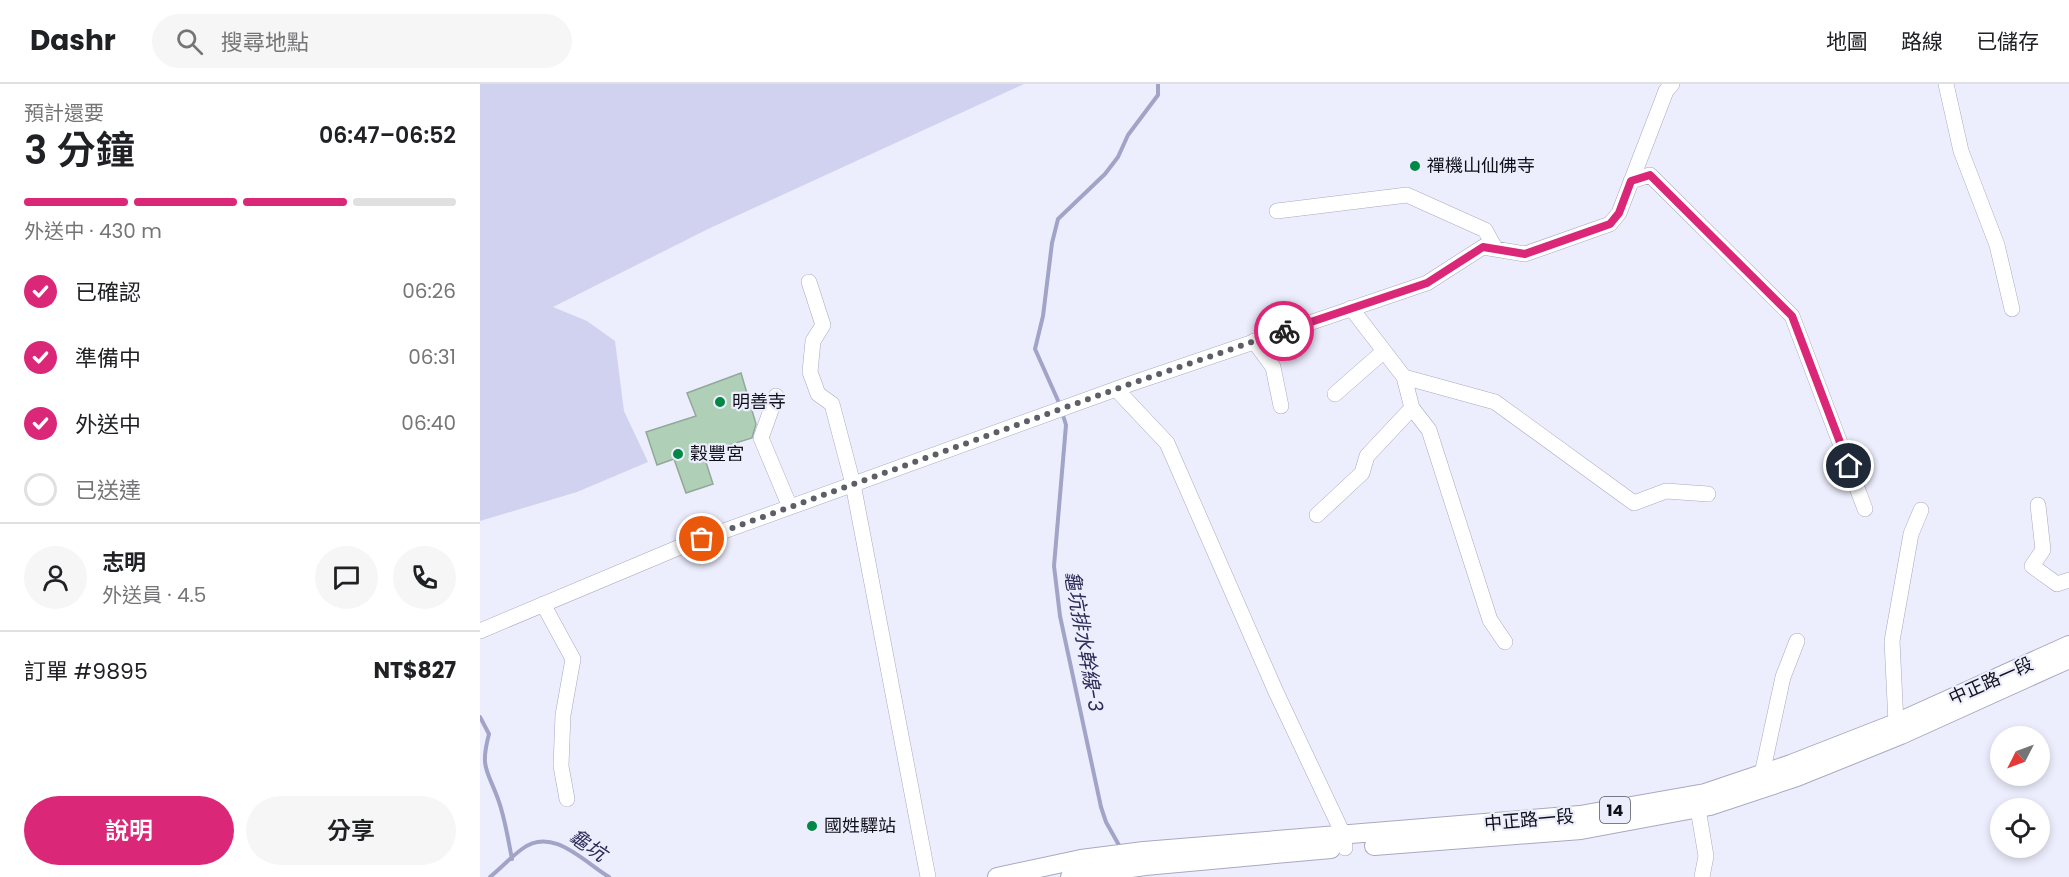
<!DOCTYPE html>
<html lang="zh-TW">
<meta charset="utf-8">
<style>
:root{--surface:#fff;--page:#f6f6f6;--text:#202124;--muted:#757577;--line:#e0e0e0;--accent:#db2777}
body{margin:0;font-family:Poppins,"Noto Sans TC",sans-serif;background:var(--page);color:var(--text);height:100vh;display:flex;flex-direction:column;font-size:22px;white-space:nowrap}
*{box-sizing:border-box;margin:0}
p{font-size:20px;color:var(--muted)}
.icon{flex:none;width:33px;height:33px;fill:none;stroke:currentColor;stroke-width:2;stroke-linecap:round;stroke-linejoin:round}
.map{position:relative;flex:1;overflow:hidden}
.details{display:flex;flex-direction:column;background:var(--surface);width:480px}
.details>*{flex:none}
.needle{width:39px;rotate:228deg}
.fabs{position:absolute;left:1510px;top:642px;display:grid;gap:12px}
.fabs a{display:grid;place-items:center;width:60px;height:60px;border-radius:50%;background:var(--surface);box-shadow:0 3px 9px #0003;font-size:30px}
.pin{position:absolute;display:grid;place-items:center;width:51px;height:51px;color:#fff;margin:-26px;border:3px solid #fff;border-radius:50%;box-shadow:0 2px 6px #0007}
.courier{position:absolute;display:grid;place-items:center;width:60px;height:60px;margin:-30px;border:4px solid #db2777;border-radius:50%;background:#fff;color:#222;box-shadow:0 2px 8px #0007}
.headline em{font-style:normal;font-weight:600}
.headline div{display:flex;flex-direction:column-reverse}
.headline{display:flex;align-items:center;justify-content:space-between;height:102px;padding:0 24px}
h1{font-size:39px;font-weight:600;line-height:45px}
.bar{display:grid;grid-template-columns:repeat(4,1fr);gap:9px 6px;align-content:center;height:72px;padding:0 24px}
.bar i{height:8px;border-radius:4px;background:var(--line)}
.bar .current{background:var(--accent)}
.bar p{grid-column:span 4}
.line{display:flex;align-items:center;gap:15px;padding:0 24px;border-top:2px solid var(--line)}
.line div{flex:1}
.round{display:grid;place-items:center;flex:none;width:63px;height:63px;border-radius:32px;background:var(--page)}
ol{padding:0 24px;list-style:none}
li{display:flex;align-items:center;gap:18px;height:66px}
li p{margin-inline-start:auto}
li .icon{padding:6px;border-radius:50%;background:var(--accent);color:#fff;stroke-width:4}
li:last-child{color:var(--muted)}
li i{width:33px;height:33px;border:3px solid var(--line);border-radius:50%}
.primary-button{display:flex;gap:12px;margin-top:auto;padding:12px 24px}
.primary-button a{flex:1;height:69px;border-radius:36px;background:var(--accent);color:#fff;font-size:24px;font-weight:600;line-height:69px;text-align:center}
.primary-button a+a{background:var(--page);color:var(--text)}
header{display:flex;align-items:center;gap:36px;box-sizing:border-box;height:84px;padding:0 30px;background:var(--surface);border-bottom:2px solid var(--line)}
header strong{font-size:28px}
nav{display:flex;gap:33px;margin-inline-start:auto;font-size:21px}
.search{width:420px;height:54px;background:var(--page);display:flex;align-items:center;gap:15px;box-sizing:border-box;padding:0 21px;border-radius:33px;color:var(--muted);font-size:22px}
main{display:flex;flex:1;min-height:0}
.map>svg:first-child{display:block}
.green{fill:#d0d2f0}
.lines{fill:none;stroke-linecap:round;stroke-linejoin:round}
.stream{stroke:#a2a4c7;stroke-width:4}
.building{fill:#afd0b7;stroke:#93a898;stroke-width:1.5}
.minor-casing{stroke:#a8a9c1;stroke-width:16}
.major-casing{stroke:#a8a9c1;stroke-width:20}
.minor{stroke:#fff;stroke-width:15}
.major{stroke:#fff;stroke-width:18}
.done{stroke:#5d5e68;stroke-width:6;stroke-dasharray:0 10.8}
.route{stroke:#db2777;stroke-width:8}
.poi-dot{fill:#008845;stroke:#edeefd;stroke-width:2}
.labels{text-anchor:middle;stroke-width:4.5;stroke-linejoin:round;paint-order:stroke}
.shield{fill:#edeefd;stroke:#52535d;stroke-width:1.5}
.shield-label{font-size:16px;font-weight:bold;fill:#101018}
.poi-label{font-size:18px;fill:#101018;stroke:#edeefd;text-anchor:start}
.street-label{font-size:18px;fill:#101018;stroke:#edeefd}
.water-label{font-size:20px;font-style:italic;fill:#2c2a57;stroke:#edeefd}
</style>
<header>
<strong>Dashr</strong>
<div class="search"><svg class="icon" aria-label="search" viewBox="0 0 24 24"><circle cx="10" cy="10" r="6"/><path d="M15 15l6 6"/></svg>搜尋地點</div>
<nav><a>地圖</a><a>路線</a><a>已儲存</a></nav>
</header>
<main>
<section class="details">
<div class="headline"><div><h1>3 分鐘</h1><p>預計還要</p></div><em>06:47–06:52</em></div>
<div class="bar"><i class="current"></i><i class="current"></i><i class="current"></i><i></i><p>外送中 · 430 m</p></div>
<ol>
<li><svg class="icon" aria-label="check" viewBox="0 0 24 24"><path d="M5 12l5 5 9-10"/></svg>已確認<p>06:26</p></li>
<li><svg class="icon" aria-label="check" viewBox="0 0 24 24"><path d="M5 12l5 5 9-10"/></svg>準備中<p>06:31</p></li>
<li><svg class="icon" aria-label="check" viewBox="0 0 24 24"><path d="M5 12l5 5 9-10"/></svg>外送中<p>06:40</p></li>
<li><i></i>已送達</li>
</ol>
<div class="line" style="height:108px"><a class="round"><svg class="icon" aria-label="person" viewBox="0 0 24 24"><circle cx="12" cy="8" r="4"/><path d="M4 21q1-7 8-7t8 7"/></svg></a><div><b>志明</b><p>外送員 · 4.5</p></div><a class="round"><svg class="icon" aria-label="chat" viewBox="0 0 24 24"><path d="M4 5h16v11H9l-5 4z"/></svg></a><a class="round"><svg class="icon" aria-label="phone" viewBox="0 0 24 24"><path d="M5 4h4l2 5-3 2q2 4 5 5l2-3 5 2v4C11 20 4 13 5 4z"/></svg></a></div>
<div class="line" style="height:78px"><div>訂單 #9895</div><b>NT$827</b></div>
<div class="primary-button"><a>說明</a><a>分享</a></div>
</section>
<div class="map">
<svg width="1589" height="793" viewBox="0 0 1589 793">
<rect width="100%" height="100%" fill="#edeefd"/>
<!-- green -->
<path class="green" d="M0,0H544L228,145L73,223L107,237L135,257L144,327L168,378L97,408L0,437Z"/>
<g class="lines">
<!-- stream -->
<path class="stream" d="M580,321L555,265L563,232L572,159L578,135L625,90L638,73L648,51L678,11V0
M582,328L586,341L574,482L580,532L621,723L626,738L640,763
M0,633L9,650C0,684 7,685 18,715C25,734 28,755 32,775
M10,793C21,784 31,773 42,765C72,742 103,777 129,793"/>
</g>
<!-- building -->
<path class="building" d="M261,289L276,340L272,354L223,369L233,400L206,409L194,375L177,381L166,348L216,332L207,309Z"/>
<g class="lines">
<defs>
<path id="minor" d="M1466,0L1481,67L1517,161L1532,225
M1151,97L1170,91L1312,232L1385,425
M797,127L927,111L1005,146L1015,164
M329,198L343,241L333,257L330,288L338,310L352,320L373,400L448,793
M871,224L924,293L1015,318L1154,419L1186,407L1228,410
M774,257L793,283L801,322
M924,293L932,324L949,346L1010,536L1025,558
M636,305L687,359L796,608L864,752L865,764
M855,310L904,267
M296,312L281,354L310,423
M1558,421L1563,466L1552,482L1577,500L1589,496
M837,431L882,389L887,372L932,324
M63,520L93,575L83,631L81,682L87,715
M0,547L200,463L650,300L947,199L1003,163L1045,170L1130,140L1139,129L1186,7L1192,0
M1420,648L1416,639L1412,557L1431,450L1441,426
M1282,690L1303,593L1317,557
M1218,725L1226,772L1222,793"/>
<path id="major" d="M894,762L1101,746L1230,722L1317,693L1421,651L1589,575
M517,793L601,775L664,767L1100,731L1225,709L1311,680L1416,639L1589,561
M590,793L665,782L851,765"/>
</defs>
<!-- minor casing -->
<use href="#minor" class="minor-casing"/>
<!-- major casing -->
<use href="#major" class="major-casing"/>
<!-- minor -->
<use href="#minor" class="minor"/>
<!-- major -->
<use href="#major" class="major"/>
</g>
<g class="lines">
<!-- done -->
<path class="done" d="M222,455L650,300L804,247"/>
<!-- route -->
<path class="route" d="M804,247L947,199L1003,163L1045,170L1130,140L1139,129L1151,97L1170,91L1312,232L1369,382"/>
</g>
<!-- markers -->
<g class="poi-dot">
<circle cx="935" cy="82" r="6"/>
<circle cx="240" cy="318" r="6"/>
<circle cx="198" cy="370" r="6"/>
<circle cx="332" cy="742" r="6"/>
</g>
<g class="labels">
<!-- shield labels -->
<rect class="shield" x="1120" y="713" width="30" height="26" rx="4.5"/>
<g class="shield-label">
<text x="1135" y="732">14</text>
</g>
<!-- poi labels -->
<g class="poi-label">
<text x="947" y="88">禪機山仙佛寺</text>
<text x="252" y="324">明善寺</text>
<text x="210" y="376">穀豐宮</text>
<text x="344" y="748">國姓驛站</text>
</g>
<!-- street labels -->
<g class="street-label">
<text transform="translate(1511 597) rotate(-24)" y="6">中正路一段</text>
<text transform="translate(1049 736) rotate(-5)" y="6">中正路一段</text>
</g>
<!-- water labels -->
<g class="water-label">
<text transform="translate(604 557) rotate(80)" y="7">龜坑排水幹線-3</text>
<text transform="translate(108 761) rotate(34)" y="7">龜坑</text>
</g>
</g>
</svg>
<div class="fabs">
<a><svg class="needle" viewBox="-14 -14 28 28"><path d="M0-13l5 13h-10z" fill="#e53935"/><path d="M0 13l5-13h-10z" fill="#757577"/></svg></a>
<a><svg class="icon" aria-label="locate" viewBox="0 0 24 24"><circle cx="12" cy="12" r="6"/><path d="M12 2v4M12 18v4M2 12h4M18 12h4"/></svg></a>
</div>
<div class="pin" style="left:222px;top:455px;background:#ea580c"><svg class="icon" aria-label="bag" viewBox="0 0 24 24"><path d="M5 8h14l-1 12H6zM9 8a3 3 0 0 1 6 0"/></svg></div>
<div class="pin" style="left:1369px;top:382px;background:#1f2937"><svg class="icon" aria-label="home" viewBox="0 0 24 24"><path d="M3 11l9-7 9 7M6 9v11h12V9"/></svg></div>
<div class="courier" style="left:804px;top:247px"><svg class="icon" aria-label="bike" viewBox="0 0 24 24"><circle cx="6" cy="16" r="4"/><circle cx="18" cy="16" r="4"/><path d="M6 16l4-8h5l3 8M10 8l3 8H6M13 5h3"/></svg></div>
</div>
</main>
